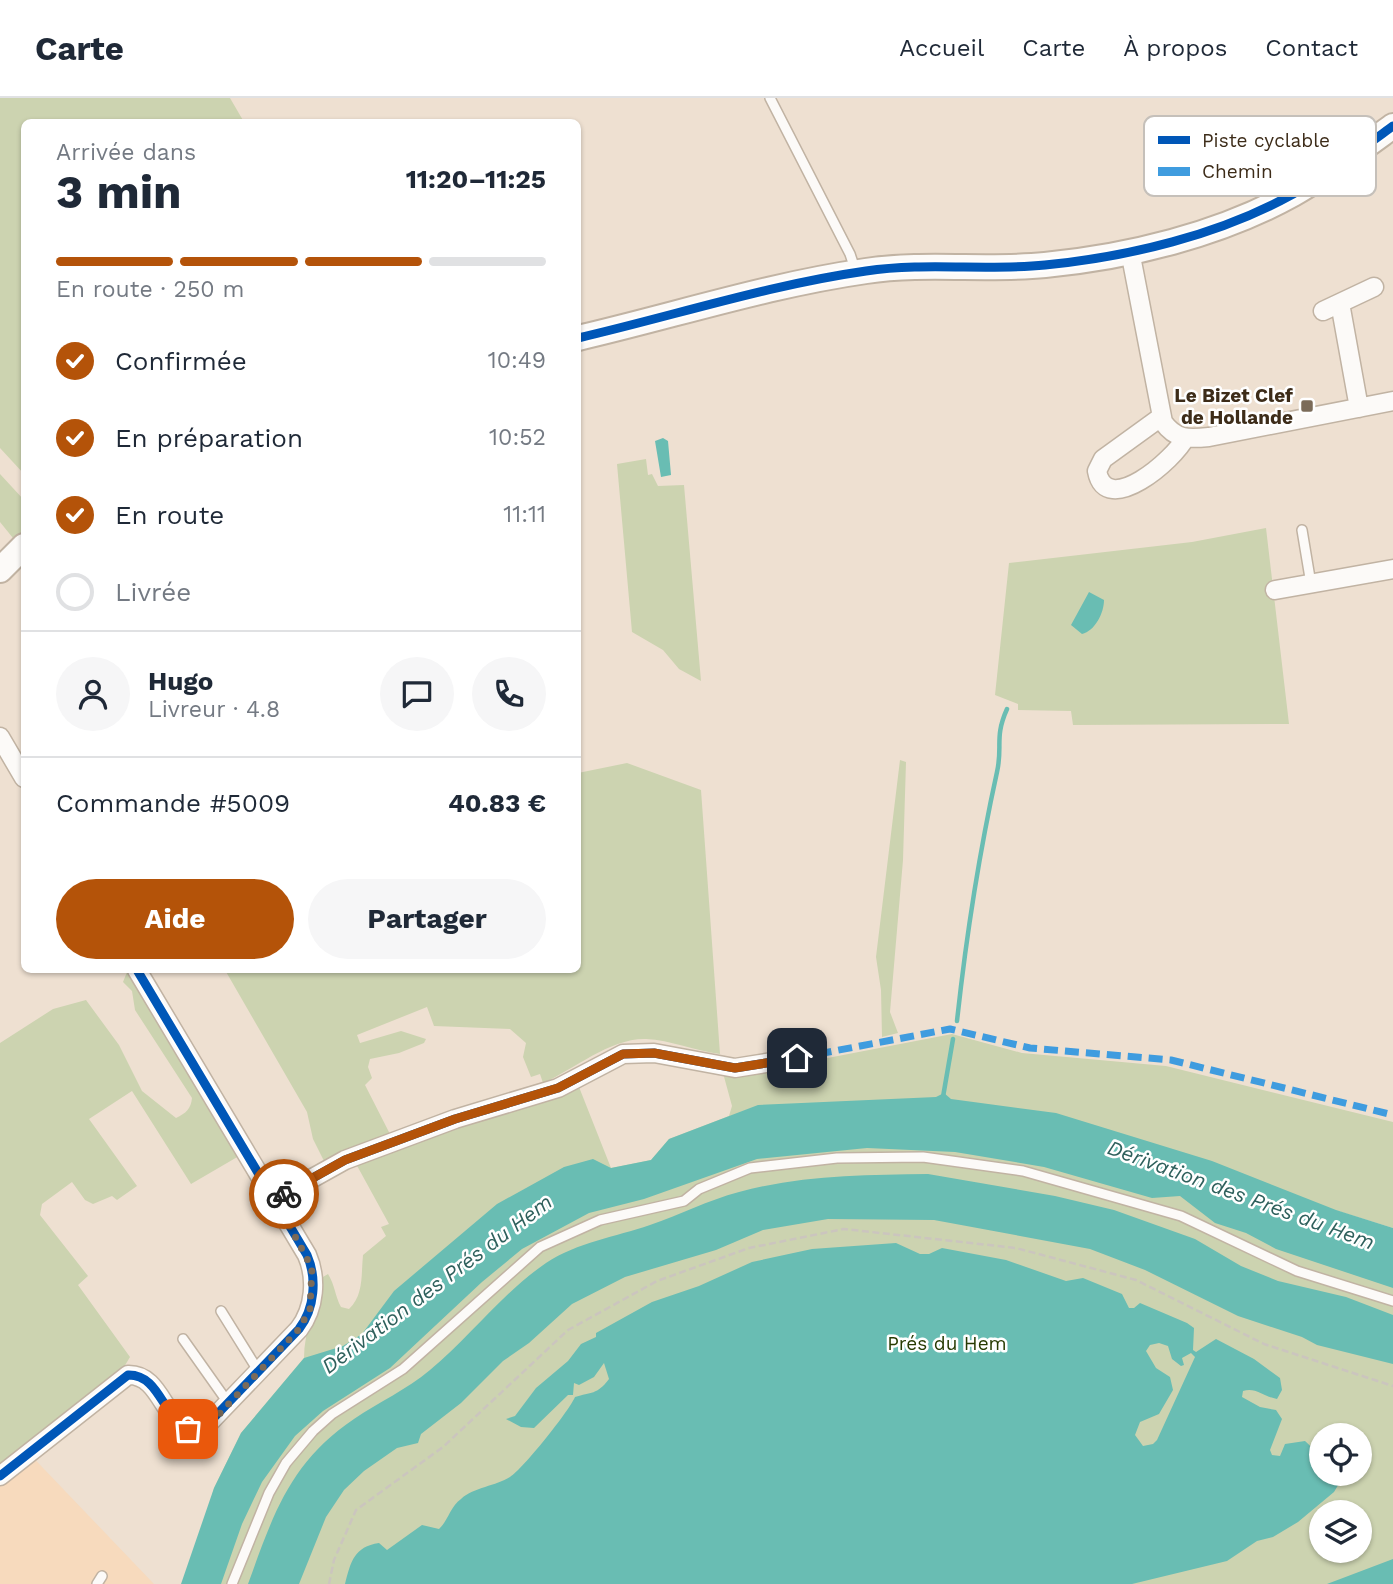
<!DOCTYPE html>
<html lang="fr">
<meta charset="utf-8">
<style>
:root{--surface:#fff;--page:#f6f6f7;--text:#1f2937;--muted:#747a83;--line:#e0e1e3;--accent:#b45309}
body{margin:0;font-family:"Work Sans",sans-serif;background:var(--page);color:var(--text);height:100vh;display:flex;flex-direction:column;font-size:26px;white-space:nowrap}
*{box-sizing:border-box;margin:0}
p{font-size:23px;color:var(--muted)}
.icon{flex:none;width:38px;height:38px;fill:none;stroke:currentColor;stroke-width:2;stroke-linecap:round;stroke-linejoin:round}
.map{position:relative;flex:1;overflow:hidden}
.drawer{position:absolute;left:21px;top:21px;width:560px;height:854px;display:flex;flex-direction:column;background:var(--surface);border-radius:10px;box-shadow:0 2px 5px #0004}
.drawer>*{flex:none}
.controls{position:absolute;left:1309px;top:1325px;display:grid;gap:14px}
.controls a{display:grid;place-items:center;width:63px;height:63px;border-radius:50%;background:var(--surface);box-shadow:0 2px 5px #0004;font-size:35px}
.pin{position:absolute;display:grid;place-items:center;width:60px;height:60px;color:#fff;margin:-30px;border-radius:14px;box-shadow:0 4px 10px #0006}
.courier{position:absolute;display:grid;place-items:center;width:70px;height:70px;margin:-35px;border:5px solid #b45309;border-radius:50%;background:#fff;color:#222;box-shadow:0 2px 9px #0007}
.overview em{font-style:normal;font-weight:700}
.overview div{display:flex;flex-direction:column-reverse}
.overview{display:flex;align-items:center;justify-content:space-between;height:119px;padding:0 35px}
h1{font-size:46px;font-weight:700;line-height:52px}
.bar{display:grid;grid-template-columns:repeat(4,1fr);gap:10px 7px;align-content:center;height:84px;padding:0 35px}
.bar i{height:9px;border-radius:5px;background:var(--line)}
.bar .selected{background:var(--accent)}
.bar p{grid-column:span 4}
.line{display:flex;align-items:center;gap:18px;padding:0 35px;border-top:2px solid var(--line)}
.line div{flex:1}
.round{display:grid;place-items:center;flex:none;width:74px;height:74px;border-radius:37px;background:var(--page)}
ol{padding:0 35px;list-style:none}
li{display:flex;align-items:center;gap:21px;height:77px}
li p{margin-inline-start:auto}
li .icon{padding:7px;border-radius:50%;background:var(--accent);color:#fff;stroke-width:4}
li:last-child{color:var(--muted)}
li i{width:38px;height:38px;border:4px solid var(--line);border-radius:50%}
.cta{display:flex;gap:14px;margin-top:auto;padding:14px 35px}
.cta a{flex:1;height:80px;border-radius:42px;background:var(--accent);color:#fff;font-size:28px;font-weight:700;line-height:80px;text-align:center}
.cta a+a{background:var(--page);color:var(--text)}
header{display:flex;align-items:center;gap:42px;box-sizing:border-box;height:98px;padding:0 35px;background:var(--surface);border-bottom:2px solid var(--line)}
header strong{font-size:33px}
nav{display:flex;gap:38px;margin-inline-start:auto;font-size:24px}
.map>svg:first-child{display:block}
.built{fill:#f7dabd}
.green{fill:#ccd3b0;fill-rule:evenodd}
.water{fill:#69bdb3;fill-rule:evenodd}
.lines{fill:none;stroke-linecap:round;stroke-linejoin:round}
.stream{stroke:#69bdb3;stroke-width:4.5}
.lane-casing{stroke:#c1b3a3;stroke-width:12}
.street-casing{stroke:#c1b3a3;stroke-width:21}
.secondary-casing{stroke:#c1b3a3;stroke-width:28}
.path{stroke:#cbc5be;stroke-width:2.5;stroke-dasharray:7 3.5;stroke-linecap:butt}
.lane{stroke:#fcfaf8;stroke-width:9}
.street{stroke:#fcfaf8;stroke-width:18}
.secondary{stroke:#fcfaf8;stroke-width:24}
.quiet{stroke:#3f9cdf;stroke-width:7;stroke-dasharray:14 7;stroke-linecap:butt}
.cycleway-casing{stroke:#fff;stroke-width:13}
.cycleway{stroke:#0057b8;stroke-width:9}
.done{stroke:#7b6b59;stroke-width:7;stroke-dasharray:0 12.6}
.route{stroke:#b45309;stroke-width:9}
.poi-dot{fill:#7b6b59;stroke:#fff;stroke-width:2.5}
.labels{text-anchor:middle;stroke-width:5;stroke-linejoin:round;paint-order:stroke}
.poi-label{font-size:19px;font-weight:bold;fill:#3d2c19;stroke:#fff;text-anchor:end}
.park-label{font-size:19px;fill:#273b02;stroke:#fff}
.water-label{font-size:21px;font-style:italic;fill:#2e605c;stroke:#fff}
.key{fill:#fff;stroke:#c5c0ba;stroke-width:2}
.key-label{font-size:19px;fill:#3d2c19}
</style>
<header>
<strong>Carte</strong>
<nav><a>Accueil</a><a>Carte</a><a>À propos</a><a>Contact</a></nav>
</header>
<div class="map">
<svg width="1393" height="1486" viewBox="0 0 1393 1486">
<rect width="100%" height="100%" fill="#eee0d1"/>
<!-- built -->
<path class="built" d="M22,1348L154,1486H0V1367Z"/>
<!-- green -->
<path class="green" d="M0,0H230L244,24H24V216L22,219L24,223V376L0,350Z
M646,361L648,377L652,376L658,388L684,387L701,583L679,571L663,552L632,534L617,366Z
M0,376L24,402V437L17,445L0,424Z
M1266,430L1289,626L1073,627L1071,613L1018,612V606L995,597L1009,465L1192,444Z
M900,662L906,664L903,762L890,914L898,935L882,939L881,892L876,859Z
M627,665L701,692L720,956C696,953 670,942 646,941C610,940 575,971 543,985L540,976L531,979L523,959L526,945L510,931L434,928L427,909L357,937L360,945L401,933L426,941L424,945L399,955L370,961L368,969L372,980L365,987L392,1040L325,1065L313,1041L307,1014L225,872H578V675Z
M127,874L239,1058L191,1086L132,993L89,1021L137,1088L117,1102L112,1098L93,1106L85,1102L72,1084L42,1106L40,1117L88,1178L78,1187L130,1259L124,1269L0,1367V945L53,911L86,902L119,947L142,993L176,1020C186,1015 191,1011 192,1000L135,912L132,893L123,884Z
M781,935H795L801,938L803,949L783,956L771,953L769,946Z
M952,936L1022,955L1166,968L1393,1024V1130L1338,1113L1393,1137V1486H189L214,1390L241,1335L304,1260C304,1233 316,1206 323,1179L328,1176C335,1187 335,1198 341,1209L349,1211C364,1197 361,1176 363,1157L386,1138L381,1129L389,1126L355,1064L458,1026L579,989L611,1070L651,1062L669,1041L729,1018L732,1008L723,975L803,963L804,968L812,963ZM1321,1337H1360V1376H1321ZM1321,1414H1360V1452H1321Z"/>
<!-- water -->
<path class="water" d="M663,340L668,343L671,377L661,379L655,343Z
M1089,494L1104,502C1104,515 1095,533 1082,536L1071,527Z
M944,995L951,1001L1056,1015L1212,1063L1336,1112L1393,1130V1190L1276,1151L1246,1135L1215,1125L1180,1098L1152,1100L1044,1069L955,1054L867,1050L757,1061L644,1101L589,1115L522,1151L482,1184L390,1270L323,1313L295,1338L262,1384L242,1426L221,1486H181L214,1390L241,1335L304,1260L343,1248L362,1236L394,1193L497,1106L564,1069L593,1061L611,1070L651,1062L669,1041L758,1007L936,999Z
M928,1076L1055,1098L1114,1112L1195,1141L1241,1168L1278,1183L1346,1199L1393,1217V1266L1317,1247L1302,1239L1238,1218L1145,1172L1090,1151L934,1122L828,1121L763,1132L716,1152L625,1179L572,1206L529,1245L503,1263L461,1305L421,1336L418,1345L397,1350L364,1373L344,1392L326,1419L299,1486H248C273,1417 290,1364 354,1321C379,1304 406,1292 430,1272C471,1238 501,1196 546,1165C578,1144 615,1139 650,1127C680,1117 708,1102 739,1094C801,1077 864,1077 928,1076Z
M896,1145L920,1156H929L942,1150L1006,1162L1066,1183L1083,1180L1122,1196L1129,1210H1134L1140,1205L1187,1225L1194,1230L1193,1252L1196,1254L1216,1241L1254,1261L1280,1280L1282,1292L1277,1301C1264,1299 1256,1289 1243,1293L1242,1299L1260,1309L1276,1312L1282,1321L1270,1352L1272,1357L1280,1358L1285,1346L1305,1343L1321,1358V1376H1339L1343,1379L1334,1394L1298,1424L1273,1439L1257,1443L1227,1463L1132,1486H345C351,1463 354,1449 379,1445L387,1452L422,1427L439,1431C448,1423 450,1409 461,1401C474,1389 496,1388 510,1379C523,1371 569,1313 575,1299C591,1294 597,1297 609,1281L604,1265L594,1279L579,1287L574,1285L573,1297H568L534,1330L521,1329L506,1321L515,1318L536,1290L568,1263L581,1246L596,1239V1235L652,1204L699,1188L752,1164L812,1151ZM1159,1245L1168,1248L1172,1261L1181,1268L1184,1267L1182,1260L1191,1255L1195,1259L1157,1342L1153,1346L1143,1348L1135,1337L1140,1324L1159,1316L1173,1292L1170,1279L1156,1270L1146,1253L1150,1247Z
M1393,1461V1486H1327Z"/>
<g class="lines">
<!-- stream -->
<path class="stream" d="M957,923C966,840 979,756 997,674C1003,648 994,640 1007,611
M943,999L953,941"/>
<defs>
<path id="lane" d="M770,0L850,156L856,174
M1302,432L1311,486
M221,1213L259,1274
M183,1241L229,1306
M97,1486L102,1478
M232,1486L269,1395L286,1365L313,1333L332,1316L403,1271L540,1149L600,1122L684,1103L699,1091L750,1070L837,1060L923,1059L1023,1073L1181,1118L1297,1173L1393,1203"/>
<path id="street" d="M1130,153L1163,324C1176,342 1188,341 1209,339L1393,303
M1340,205L1359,310
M1323,213L1374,189
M1161,319L1103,361L1097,373C1106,421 1175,361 1185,340
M1275,492L1393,471
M0,639L24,680
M275,1101L345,1062L455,1021L558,990L623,956L654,955L735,970L797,960
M0,1378L128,1277C166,1276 163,1339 204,1330L299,1231C315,1210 317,1180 307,1157L137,872"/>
<path id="secondary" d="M578,240C673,218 768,187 866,173C925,164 986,173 1045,167C1128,159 1219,137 1293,96C1328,76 1360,52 1393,28
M0,472L24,448"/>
</defs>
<!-- lane casing -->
<use href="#lane" class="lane-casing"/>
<!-- street casing -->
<use href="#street" class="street-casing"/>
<!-- secondary casing -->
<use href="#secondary" class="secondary-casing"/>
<!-- path -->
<path class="path" d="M329,1486L334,1462L356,1412L443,1349L568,1232L657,1183L749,1150L844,1131L1016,1150L1136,1182L1264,1246L1393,1288"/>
<!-- lane -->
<use href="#lane" class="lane"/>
<!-- street -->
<use href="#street" class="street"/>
<!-- secondary -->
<use href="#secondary" class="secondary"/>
<!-- quiet -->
<path class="quiet" d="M797,960L950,931L1030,950L1171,962L1393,1017"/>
<defs>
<path id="cycleway" d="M578,240C673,218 768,187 866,173C925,164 986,173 1045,167C1128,159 1219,137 1293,96C1328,76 1360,52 1393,28
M275,1101L345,1062L455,1021L558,990L623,956L654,955L735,970L797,960
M0,1378L128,1277C166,1276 163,1339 204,1330L299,1231C315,1210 317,1180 307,1157L137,872"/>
</defs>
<!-- cycleway casing -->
<use href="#cycleway" class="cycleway-casing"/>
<!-- cycleway -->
<use href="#cycleway" class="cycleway"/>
</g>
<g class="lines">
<!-- done -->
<path class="done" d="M188,1331L208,1328L299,1231L310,1211L312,1170L275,1101L284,1096"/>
<!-- route -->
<path class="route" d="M284,1096L345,1062L455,1021L558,990L623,956L654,955L735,970L797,960"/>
</g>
<!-- markers -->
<rect class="poi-dot" x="1300" y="301" width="14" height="14" rx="3.5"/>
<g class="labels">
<!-- poi labels -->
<g class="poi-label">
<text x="1293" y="304">Le Bizet Clef<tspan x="1293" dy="22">de Hollande</tspan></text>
</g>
<!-- park labels -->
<g class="park-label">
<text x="947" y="1252">Prés du Hem</text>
</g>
<!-- water labels -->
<g class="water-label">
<text transform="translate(1241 1097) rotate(20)" y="7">Dérivation des Prés du Hem</text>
<text transform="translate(437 1186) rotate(-37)" y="7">Dérivation des Prés du Hem</text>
</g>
</g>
<!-- legend -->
<rect x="1144" y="18" width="232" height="80" rx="10" class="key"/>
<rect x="1158" y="38" width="32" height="8" fill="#0057b8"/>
<rect x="1158" y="69" width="32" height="9" fill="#3f9cdf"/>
<g class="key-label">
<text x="1202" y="49">Piste cyclable</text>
<text x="1202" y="80">Chemin</text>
</g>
</svg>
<div class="controls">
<a><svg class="icon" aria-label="locate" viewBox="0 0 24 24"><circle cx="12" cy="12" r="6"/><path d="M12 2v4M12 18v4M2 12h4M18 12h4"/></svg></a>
<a><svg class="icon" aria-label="layers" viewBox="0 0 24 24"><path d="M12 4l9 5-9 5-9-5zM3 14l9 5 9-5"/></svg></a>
</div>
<div class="pin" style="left:188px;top:1331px;background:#ea580c"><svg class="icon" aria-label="bag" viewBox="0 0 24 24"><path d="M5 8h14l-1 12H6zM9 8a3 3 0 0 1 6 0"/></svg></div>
<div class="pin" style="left:797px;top:960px;background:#1f2937"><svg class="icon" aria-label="home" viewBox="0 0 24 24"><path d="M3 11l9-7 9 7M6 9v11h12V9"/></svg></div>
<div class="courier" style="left:284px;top:1096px"><svg class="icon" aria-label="bike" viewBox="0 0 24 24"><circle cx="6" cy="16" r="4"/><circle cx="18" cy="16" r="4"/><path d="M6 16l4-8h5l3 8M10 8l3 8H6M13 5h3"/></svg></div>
<section class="drawer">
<div class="overview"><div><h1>3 min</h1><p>Arrivée dans</p></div><em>11:20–11:25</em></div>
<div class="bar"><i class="selected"></i><i class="selected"></i><i class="selected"></i><i></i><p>En route · 250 m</p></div>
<ol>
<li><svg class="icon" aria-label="check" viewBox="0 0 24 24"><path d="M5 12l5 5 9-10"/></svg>Confirmée<p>10:49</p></li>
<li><svg class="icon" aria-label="check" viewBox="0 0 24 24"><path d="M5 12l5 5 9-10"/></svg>En préparation<p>10:52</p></li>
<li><svg class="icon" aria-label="check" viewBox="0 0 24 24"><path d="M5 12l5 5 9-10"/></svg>En route<p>11:11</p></li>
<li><i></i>Livrée</li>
</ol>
<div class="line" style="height:126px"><a class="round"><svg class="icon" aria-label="person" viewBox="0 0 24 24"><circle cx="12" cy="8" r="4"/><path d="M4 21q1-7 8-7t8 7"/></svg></a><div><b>Hugo</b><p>Livreur · 4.8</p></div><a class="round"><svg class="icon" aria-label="chat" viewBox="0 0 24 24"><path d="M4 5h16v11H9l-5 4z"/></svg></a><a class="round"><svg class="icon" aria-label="phone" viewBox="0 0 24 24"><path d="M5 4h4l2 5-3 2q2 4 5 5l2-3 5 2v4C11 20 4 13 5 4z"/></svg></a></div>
<div class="line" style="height:91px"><div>Commande #5009</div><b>40.83 €</b></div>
<div class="cta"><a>Aide</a><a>Partager</a></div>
</section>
</div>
